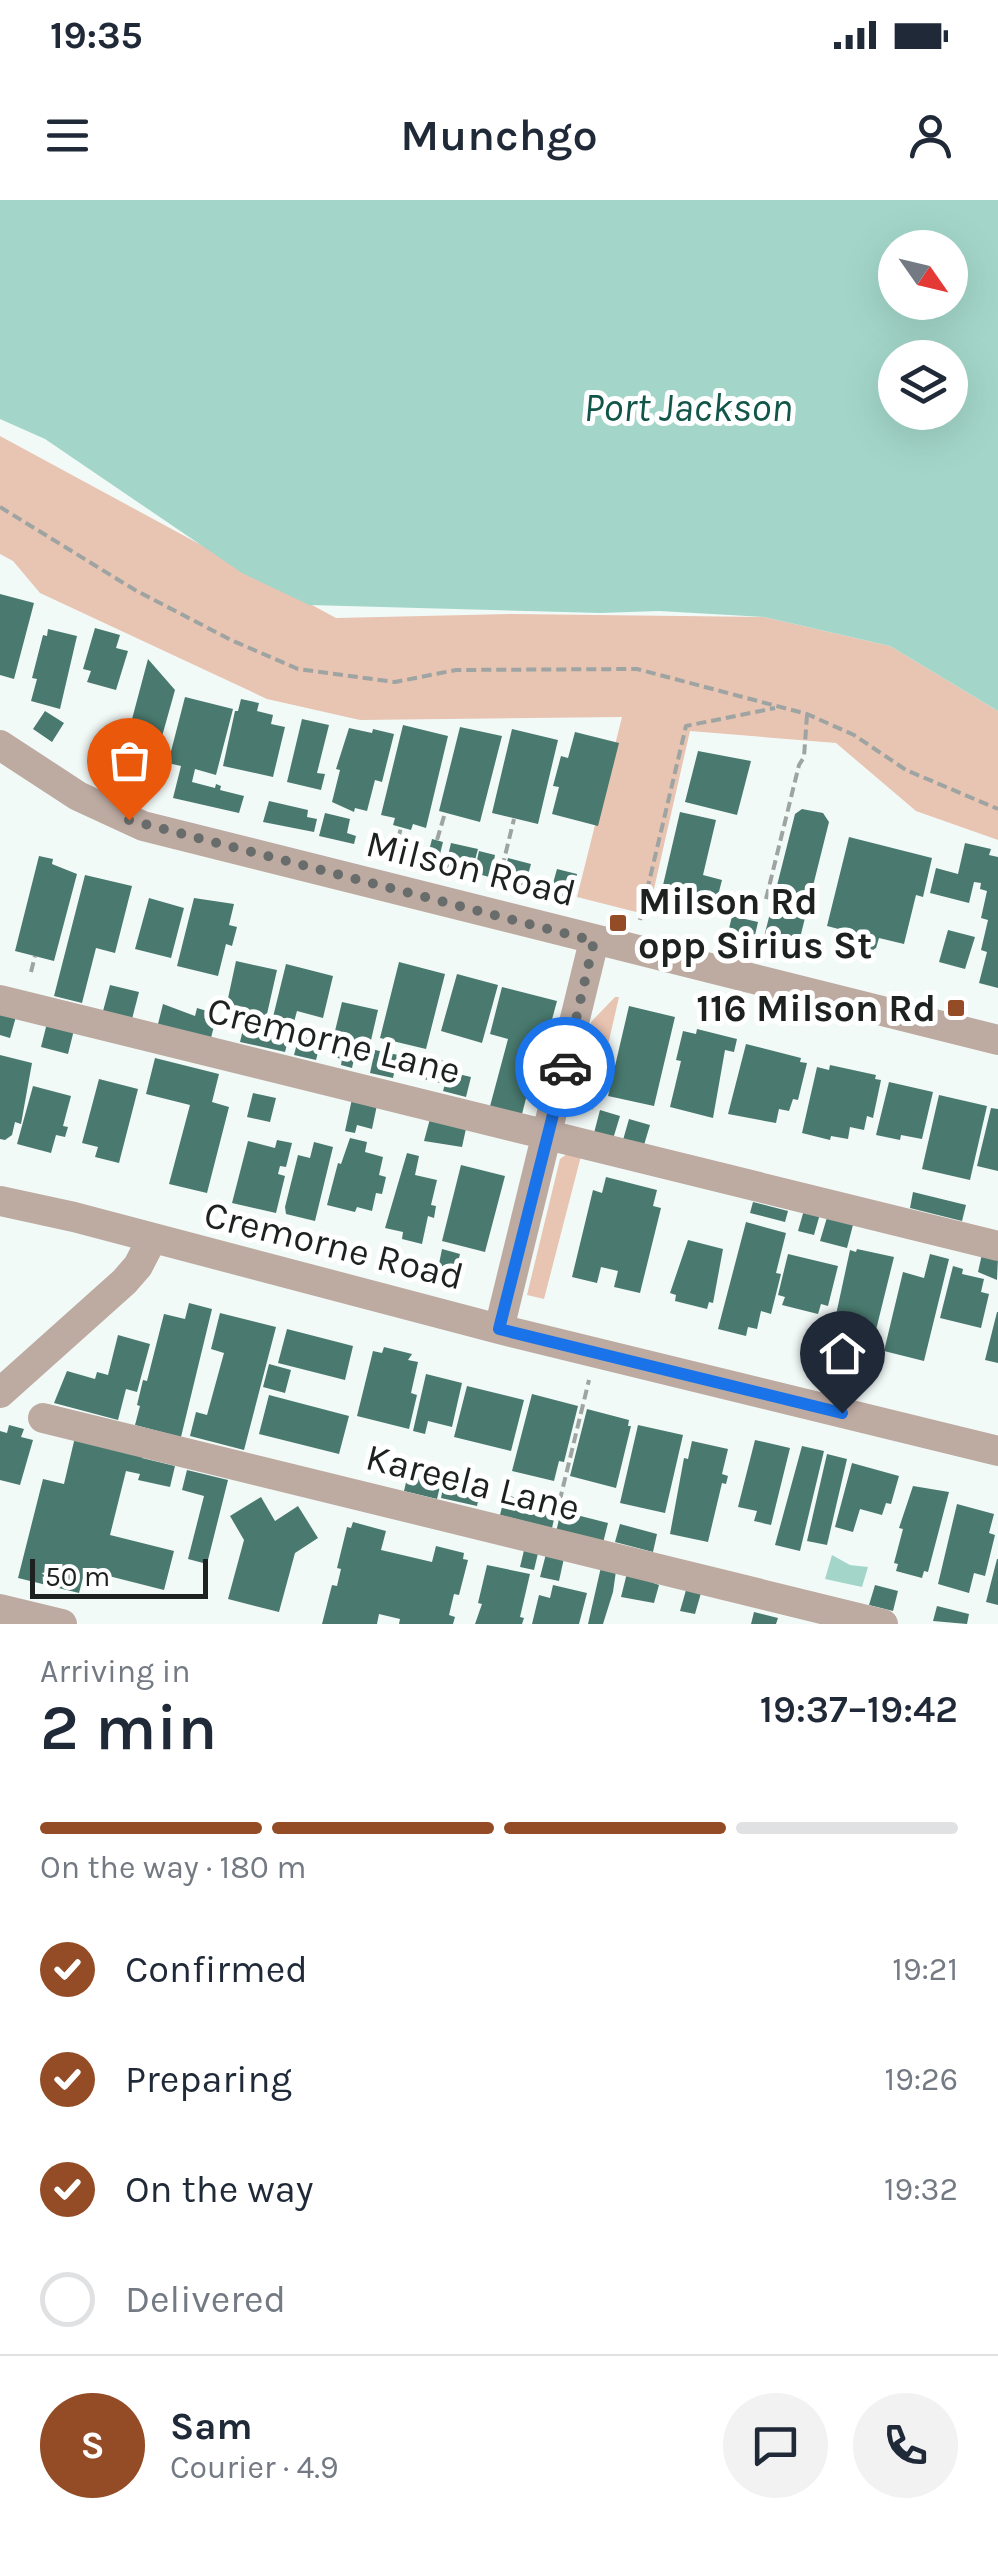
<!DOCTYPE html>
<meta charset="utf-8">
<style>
:root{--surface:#fff;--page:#f2f2f3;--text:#1f2937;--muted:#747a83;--line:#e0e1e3;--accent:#934c25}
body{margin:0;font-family:Karla,sans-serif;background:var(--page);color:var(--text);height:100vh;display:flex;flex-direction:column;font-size:38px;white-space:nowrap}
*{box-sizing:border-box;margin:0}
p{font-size:32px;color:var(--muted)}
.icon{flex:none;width:55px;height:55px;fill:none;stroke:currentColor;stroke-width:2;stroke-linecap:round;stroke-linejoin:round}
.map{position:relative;height:1424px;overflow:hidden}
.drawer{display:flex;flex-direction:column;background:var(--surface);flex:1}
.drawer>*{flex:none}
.needle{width:65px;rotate:124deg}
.fabs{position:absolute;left:878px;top:30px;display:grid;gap:20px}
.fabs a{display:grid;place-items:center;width:90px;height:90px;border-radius:50%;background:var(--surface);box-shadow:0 10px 40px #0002;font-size:50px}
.scale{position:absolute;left:30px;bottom:25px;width:178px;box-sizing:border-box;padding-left:10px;border:5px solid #1d2120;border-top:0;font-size:28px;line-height:35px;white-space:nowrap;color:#1d2120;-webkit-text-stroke:8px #fff;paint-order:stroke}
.pin{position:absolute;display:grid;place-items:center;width:85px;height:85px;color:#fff;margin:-102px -42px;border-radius:50% 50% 50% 0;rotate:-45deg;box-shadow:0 0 10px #0007}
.pin .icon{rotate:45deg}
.courier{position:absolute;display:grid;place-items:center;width:100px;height:100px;margin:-50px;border:8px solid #1a73e8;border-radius:50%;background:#fff;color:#222;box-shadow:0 2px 12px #0007}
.summary em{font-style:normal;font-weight:600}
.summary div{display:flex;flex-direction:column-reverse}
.summary{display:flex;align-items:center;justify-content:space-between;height:170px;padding:0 40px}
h1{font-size:65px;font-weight:600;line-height:75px}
.bar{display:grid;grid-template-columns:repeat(4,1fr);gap:15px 10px;align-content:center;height:120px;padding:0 40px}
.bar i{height:12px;border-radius:8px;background:var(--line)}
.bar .current{background:var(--accent)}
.bar p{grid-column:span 4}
.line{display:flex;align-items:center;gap:25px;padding:0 40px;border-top:2px solid var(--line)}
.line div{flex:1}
.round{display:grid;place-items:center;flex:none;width:105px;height:105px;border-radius:52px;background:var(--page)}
ol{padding:0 40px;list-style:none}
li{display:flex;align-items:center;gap:30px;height:110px}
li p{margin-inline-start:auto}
li .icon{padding:10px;border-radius:50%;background:var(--accent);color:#fff;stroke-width:4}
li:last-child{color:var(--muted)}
li i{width:55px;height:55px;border:5px solid var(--line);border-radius:50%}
.status{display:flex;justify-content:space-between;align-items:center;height:70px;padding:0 50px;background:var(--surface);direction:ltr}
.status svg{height:28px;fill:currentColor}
header{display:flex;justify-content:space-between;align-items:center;height:130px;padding:0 40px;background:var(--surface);font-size:45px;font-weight:600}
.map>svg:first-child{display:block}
.green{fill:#e8c4b2}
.water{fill:#a3d6c9;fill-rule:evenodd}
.building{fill:#4a7a6f}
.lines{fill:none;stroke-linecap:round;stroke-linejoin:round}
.path{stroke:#9ea4a2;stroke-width:4;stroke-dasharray:10 5;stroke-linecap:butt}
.minor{stroke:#bdaba2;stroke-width:30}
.done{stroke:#686d6c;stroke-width:10;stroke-dasharray:0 18}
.route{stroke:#1a73e8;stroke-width:12}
.poi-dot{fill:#934c25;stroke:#fff;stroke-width:4}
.labels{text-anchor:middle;stroke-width:10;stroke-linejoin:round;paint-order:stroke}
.street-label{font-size:38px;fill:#1d2120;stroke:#fff}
.poi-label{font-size:38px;font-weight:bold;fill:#1d2120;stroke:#fff;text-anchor:start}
.water-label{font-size:40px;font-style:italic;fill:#12564a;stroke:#fff}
</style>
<div class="status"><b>19:35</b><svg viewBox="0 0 49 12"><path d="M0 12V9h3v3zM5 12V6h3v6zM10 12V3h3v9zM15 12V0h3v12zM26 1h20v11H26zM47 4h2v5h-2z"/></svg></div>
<header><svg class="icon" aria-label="menu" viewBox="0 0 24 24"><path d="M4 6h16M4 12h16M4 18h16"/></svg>Munchgo<svg class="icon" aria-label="person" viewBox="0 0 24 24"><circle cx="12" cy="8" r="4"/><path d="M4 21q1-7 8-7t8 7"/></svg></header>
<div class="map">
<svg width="998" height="1424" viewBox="0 0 998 1424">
<rect width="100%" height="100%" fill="#f2faf8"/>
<!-- green -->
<path class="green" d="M0,236L336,418L513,414L764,417L890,446L998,511V640L916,611L836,543L690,531L648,715L577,697L622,517L360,520L267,499L40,393L13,361L0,354Z
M615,797H619L593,910L576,902L575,898L591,822Z
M567,954L581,956L544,1099L527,1095L560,959Z"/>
<!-- water -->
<path class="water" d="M0,0H998V511L890,446L764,417L659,411L600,413L309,405L242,373L45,239L0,219ZM895,48H950V102H895ZM895,158H950V212H895Z
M832,1355L850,1365L868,1367L862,1387L825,1379Z"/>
<!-- building -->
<path class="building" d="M0,394L34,403L14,479L0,475Z
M95,428L120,435L116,448L128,451L116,490L87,482L91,471L83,469Z
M48,429L77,436L60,509L31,501L37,479L32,478L43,435L47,436Z
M148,459L175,490L154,565L123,553Z
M185,497L233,509L216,575L195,569L192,582L215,588L216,584L221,586L220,590L244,596L239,613L173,598L181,566L168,563Z
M241,499L259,503L257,511L273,515L271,524L285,527L273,577L223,566L235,511H238Z
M45,511L64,523L52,542L33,529Z
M302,519L329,525L317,573L325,574L321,590L287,582Z
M403,525L448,536L426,628L413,624L411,630L393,625L395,618L381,615Z
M460,527L502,536L480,622L439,611Z
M349,528L372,533L373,529L394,534L382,582L375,580L367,611L355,608L354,612L332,602L340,570L336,569Z
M512,529L558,540L538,624L492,613Z
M575,532L619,543L598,626L552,614L559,587L553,586L561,556L568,558Z
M100,548L113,551L108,574L96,567Z
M698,551L751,561L737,615L685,602Z
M269,601L308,610L307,617L317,619L314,632L263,622Z
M802,609L823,613L829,622L798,746L764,737L795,614Z
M680,612L716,620L703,675L722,680L714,711L660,698Z
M325,613L350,619L347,633L356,636L354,644L319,636Z
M849,637L932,658L923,697L916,695L904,744L879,738L876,748L868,753L857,750L852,743L854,733L827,726Z
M432,639L443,642L437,666L426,663Z
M451,643L478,649L471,675L445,668Z
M965,643L991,649L989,655L998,657V788L979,783L987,752L981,750L988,720L981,718L987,691L980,689L981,683L974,682L969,703L930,693L936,668L958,674Z
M479,651L495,655L493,666L505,669L508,658L531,664L525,686L474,673Z
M39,656L53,659L52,664L77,674L54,761L15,751Z
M557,669L577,674L571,699L550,694Z
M85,675L132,686L115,753L96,748L82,803L54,796Z
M149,698L184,708L171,758L135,749Z
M194,698L234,704L229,725L237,727L232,746L226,744L218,776L177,766Z
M732,716L758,722L753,744L727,737Z
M948,730L975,737L965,769L939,762Z
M236,761L277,770L267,814L271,815L269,825L290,833L285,852L240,842L245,821L224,817Z
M399,762L445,774L426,849L380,838Z
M286,764L333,776L323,818L297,811L294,822L273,817Z
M457,774L498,785L482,843L441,831Z
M110,785L139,792L132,819L103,811Z
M502,787L557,801L540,864L535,863L521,918L489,910L508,839L490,834Z
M342,802L378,810L366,862L354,859L352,868L341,865L342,859L329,856Z
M163,804L195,816L197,808L217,814L210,842L157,828Z
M629,806L675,817L654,906L608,896Z
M0,809L17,813L10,838L0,835Z
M47,823L74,830L68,854L41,847Z
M697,829L737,839L734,852L725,850L713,918L670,907L681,861L676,860L683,831L696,834Z
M308,834L322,837L316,860L294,855L299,836L308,838Z
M746,844L801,858L800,862L807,863L798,900L793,899L789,911L779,909L776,923L728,914Z
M375,850L398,855L393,878L370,873Z
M0,855L32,863L21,924L15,922L12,935L5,940L0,939Z
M429,857L452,863L450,872L471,877L466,897L443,891L445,884L424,879Z
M155,858L219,874L212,902L229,907L207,993L169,984L190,905L146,894Z
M830,865L876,875L875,879L881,880L873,918L867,916L864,930L850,927L848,939L831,936L830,940L802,933L817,867L829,870Z
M99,879L138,889L119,963L95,957L98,947L82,943Z
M889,882L933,892L922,939L901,935L900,940L876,935Z
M33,886L71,896L63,926L68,927L65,937L56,935L51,953L17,944Z
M253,893L276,898L270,922L247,917Z
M939,895L987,906L970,980L922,969Z
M352,899L377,905L372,929L357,925L355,933L345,931Z
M991,908L998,909V971L977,966Z
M600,910L620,916L613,939L594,933Z
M431,915L467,924L462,947L424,941Z
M629,919L650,925L644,945L623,940Z
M350,938L367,942L365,952L383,957L379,975L386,977L382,994L376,993L372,1011L357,1007L355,1012L327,1005L338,963L341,964Z
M277,940L292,943L286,967L280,966L278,974L285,976L276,1013L232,1003L248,941L275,948Z
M314,942L333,947L315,1021L286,1014L285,1007L298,955L310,958Z
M407,953L419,956L415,975L437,980L431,1005L436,1006L434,1018L428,1016L422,1044L402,1039L403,1032L385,1028Z
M461,965L505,976L485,1052L442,1041Z
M606,977L657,990L653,1006L661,1008L640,1093L614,1087L618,1071L601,1067L597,1083L572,1077L593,990L602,993Z
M913,992L966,1005L962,1021L910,1008Z
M753,1002L788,1011L785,1022L750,1013Z
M804,1010L820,1014L814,1035L798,1031Z
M828,1014L854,1021L847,1048L820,1041Z
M746,1022L786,1033L776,1073L781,1074L771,1114L761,1111L757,1129L748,1127L746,1136L718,1129Z
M688,1040L723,1049L713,1103L709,1102L707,1109L675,1101L676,1095L670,1093Z
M442,1049L460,1054L455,1073L432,1068L434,1063L439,1064Z
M857,1049L894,1057L875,1134L834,1124L850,1050L856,1052Z
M788,1054L838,1066L828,1106L821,1104L818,1114L782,1105L785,1097L778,1095Z
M930,1054L949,1059L924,1161L884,1151L903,1072L924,1078Z
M982,1054L998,1058L997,1080L978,1072Z
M953,1066L963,1069L962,1074L984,1079L981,1092L989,1094L981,1128L940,1118Z
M189,1103L212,1109L181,1237L135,1225L140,1206L137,1205L143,1180L147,1181L164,1114L185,1119Z
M997,1112H998V1163L985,1160Z
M220,1113L276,1127L244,1250L190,1236L196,1212L207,1215L224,1153L211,1149Z
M287,1129L353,1146L345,1180L278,1163Z
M118,1135L150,1144L137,1192L126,1189L118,1220L54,1203L67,1171L95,1179L97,1172L108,1175Z
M384,1147L412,1154L408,1160L418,1162L411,1193L417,1195L409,1229L357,1216L373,1151L382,1153Z
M269,1164L291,1170L285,1193L263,1187Z
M426,1174L462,1183L452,1227L428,1221L425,1234L413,1231Z
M467,1186L524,1200L511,1251L454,1237Z
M532,1194L578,1206L564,1262L559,1261L554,1281L512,1271Z
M269,1195L349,1216L339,1254L259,1234Z
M587,1209L629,1220L628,1226H631L616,1288L570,1276Z
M9,1225L24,1229L21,1237L33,1240L20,1285L0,1280V1231L7,1233Z
M638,1225L683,1235L665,1313L620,1303Z
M75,1237L143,1254L142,1258L175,1266L170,1287L138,1280L140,1274L126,1271L110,1335L174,1351L164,1390L85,1370L79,1393L18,1378L43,1279L64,1284Z
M755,1240L790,1248L771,1325L754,1321L757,1311L738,1307Z
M692,1241L728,1249L722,1274L728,1276L726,1284L722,1283L708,1342L670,1334L684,1258L688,1259Z
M802,1246L824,1251L800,1351L775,1345Z
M827,1254L847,1259L827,1345L807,1341Z
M852,1263L899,1276L891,1304L886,1303L882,1315L860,1309L853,1332L835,1327Z
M187,1270L228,1280L207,1364L188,1359L204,1296L182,1290Z
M408,1274L441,1282L437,1299L404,1291Z
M445,1278L481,1287L477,1306L441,1298Z
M913,1286L949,1292L928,1372L924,1371L922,1378L896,1371L898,1364L894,1363L903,1329L899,1328Z
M533,1292L547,1295L545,1304L557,1307L552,1328L500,1315L505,1295L531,1301Z
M261,1297L275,1321L298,1306L318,1338L295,1353L279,1412L228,1399L244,1340L230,1316Z
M957,1304L994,1314L989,1333L995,1335L985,1376L974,1373L969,1393L938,1384Z
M561,1311L608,1323L603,1343L556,1332Z
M353,1322L386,1331L381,1350L432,1362L436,1346L464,1353L463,1359L468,1360L459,1395L454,1394L449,1415L455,1417L453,1424H399L400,1419L379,1414L377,1424H322L332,1385L337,1386L341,1369L337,1368L347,1327L351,1328Z
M620,1324L657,1334L653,1352L615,1342Z
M525,1346L539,1349L534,1370L520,1367Z
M546,1354L564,1358L559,1381L540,1377Z
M997,1359H998V1405L986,1402Z
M487,1365L530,1374L520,1417L524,1418L522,1424H475L482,1404L478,1403Z
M601,1367L616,1371L613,1392L603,1424H588Z
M627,1373L659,1385L654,1403L621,1397Z
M553,1385L587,1393L579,1424H532L539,1395L550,1398Z
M875,1385L898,1391L893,1411L869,1405Z
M686,1390L701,1393L695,1414L680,1411Z
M937,1406L969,1414L967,1424L933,1421Z
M754,1412L778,1418L776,1424H751Z"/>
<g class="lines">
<!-- path -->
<path class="path" d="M0,307L135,390L231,440L298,469L395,482L456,470L637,469L807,514L854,535L906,570L998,609
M437,640L445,613
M395,654L401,627
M502,668L514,619
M766,699L799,565L804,557L807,515
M640,720L686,526L775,508
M31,772L35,756
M556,1316L589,1180"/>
<!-- minor -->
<path class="minor" d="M0,545L78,596L143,626L998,840
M0,800L998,1046
M0,1001L74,1017L499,1129L998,1251
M499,1129L594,741
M0,1193L124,1082L138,1066L152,1039
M43,1218L883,1424
M0,1409L62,1424"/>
</g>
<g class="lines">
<!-- done -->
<path class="done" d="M129,620L594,741L565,867"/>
<!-- route -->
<path class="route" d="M565,867L499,1129L842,1213"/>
</g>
<!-- markers -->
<g class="poi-dot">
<rect x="608" y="713" width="20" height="20" rx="5"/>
<rect x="946" y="798" width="20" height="20" rx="5"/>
</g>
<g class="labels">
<!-- street labels -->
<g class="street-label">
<text transform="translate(471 668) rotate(14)" y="13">Milson Road</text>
<text transform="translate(334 840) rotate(14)" y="13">Cremorne Lane</text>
<text transform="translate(334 1045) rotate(14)" y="13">Cremorne Road</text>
<text transform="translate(473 1282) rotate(14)" y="13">Kareela Lane</text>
</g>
<!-- poi labels -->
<g class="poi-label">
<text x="638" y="714">Milson Rd<tspan x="638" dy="44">opp Sirius St</tspan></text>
<text x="936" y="821" text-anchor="end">116 Milson Rd</text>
</g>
<!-- water labels -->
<g class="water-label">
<text x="688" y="221">Port Jackson</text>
</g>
</g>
</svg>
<div class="fabs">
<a><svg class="needle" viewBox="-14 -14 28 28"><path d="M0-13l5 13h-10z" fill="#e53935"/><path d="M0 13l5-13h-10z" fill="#747a83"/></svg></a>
<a><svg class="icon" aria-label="layers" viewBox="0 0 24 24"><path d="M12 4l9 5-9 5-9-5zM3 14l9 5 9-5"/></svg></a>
</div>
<div class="scale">50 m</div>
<div class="pin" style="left:129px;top:620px;background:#ea580c"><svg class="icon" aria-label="bag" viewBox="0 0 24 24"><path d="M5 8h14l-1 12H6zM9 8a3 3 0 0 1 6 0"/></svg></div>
<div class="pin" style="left:842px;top:1213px;background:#1f2937"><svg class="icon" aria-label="home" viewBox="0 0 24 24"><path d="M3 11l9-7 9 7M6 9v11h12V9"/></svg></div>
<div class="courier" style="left:565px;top:867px"><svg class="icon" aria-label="car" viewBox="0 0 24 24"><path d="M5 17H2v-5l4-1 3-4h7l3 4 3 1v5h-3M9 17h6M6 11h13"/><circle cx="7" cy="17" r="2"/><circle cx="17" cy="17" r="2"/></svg></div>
</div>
<section class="drawer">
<div class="summary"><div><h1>2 min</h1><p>Arriving in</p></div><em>19:37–19:42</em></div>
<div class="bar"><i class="current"></i><i class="current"></i><i class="current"></i><i></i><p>On the way · 180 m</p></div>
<ol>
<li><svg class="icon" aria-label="check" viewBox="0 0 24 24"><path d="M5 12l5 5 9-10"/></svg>Confirmed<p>19:21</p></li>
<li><svg class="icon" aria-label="check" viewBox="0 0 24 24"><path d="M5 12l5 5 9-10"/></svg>Preparing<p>19:26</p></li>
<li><svg class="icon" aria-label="check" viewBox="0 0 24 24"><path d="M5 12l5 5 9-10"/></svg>On the way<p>19:32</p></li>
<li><i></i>Delivered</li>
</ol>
<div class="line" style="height:180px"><b class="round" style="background:var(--accent);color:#fff">S</b><div><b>Sam</b><p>Courier · 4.9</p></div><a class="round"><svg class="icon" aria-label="chat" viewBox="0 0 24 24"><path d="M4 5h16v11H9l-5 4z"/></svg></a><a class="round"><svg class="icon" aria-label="phone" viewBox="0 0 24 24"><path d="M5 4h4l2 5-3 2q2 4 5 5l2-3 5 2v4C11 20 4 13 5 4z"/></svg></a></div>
</section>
